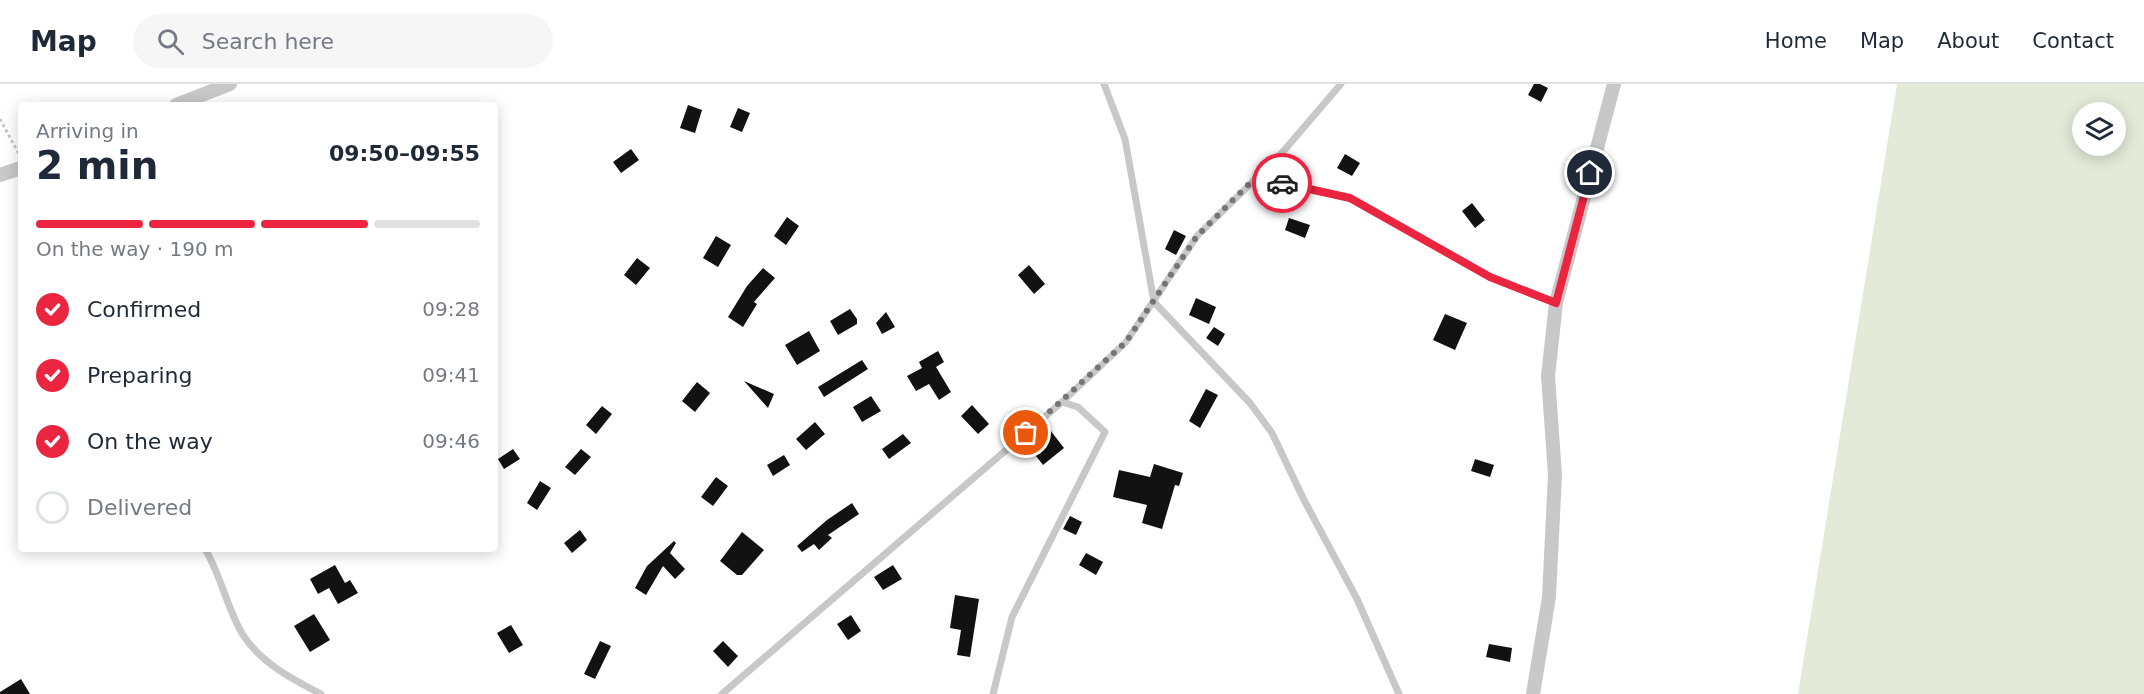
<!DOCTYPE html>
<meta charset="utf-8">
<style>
:root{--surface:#fff;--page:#f6f6f7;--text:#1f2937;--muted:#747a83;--line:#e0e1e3;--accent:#eb2540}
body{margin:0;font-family:"DejaVu Sans",sans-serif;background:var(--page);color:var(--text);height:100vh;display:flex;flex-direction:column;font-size:22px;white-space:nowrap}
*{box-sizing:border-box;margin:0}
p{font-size:20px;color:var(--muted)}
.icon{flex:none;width:33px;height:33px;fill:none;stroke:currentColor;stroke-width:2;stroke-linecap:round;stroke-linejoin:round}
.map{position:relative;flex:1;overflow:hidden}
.panel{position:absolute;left:18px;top:18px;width:480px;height:450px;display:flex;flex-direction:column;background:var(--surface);border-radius:6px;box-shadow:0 3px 15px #0003}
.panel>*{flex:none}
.controls{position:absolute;left:2072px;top:18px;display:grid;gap:12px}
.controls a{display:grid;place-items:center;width:54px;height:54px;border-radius:50%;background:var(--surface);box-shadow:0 3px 15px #0003;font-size:30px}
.pin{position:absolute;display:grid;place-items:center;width:51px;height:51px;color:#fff;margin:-26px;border:3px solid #fff;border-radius:50%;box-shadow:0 2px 6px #0007}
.courier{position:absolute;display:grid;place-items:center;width:60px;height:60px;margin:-30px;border:4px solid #eb2540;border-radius:50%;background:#fff;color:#222;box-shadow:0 2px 8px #0007}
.summary em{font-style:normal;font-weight:600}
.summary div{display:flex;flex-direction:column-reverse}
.summary{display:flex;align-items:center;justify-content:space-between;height:102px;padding:0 18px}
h1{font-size:39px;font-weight:600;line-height:45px}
.bar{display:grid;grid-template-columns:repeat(4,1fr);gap:9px 6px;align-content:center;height:72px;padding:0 18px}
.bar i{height:8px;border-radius:4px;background:var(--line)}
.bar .on{background:var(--accent)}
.bar p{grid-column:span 4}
ol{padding:0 18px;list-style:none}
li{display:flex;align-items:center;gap:18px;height:66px}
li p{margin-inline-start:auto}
li .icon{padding:6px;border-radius:50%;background:var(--accent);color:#fff;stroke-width:4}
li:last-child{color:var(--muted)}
li i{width:33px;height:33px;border:3px solid var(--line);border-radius:50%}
header{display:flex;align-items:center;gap:36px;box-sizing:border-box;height:84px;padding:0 30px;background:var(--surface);border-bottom:2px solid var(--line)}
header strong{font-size:28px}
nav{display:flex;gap:33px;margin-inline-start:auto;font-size:21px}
.search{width:420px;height:54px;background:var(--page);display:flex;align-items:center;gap:15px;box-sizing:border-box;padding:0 21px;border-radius:33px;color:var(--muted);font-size:22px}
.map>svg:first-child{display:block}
.green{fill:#e3ead8;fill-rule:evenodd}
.building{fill:#121212}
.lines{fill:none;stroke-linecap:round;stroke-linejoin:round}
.path{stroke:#c8c8c8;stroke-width:3;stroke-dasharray:3 3;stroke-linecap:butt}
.lane{stroke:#c8c8c8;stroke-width:7}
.street{stroke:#c8c8c8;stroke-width:14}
.done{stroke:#757575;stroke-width:6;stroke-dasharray:0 10.8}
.route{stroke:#eb2540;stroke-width:8}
</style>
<header>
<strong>Map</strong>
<div class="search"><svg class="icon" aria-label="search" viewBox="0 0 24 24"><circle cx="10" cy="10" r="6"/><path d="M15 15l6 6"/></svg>Search here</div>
<nav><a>Home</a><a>Map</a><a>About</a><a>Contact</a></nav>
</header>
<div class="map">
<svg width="2144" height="610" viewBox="0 0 2144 610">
<rect width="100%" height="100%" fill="#fff"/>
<!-- green -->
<path class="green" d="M1897,0H2144V610H1798ZM2082,28H2115V62H2082Z"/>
<!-- building -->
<path class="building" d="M1534,0H1540L1548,4L1541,18L1528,11Z
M688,21L702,26L695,49L680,44Z
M738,24L750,29L742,48L730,43Z
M631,65L639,76L621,89L613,78Z
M1345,70L1360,79L1352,92L1337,84Z
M1472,119L1485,136L1475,144L1462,127Z
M787,133L799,142L786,161L774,152Z
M1289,134L1310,141L1305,154L1285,146Z
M1174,146L1186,152L1176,171L1165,165Z
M716,152L731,161L718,183L703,174Z
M637,174L650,184L636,201L624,191Z
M1029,181L1045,200L1034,210L1018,191Z
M763,184L775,194L754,218L757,220L743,243L728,233L747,202Z
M1196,214L1216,223L1209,240L1189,231Z
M850,225L857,235V240L838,251L830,237Z
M886,228L895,243L882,250L876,239Z
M1445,230L1467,239L1455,266L1433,256Z
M1214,243L1225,250L1218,262L1206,254Z
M809,247L820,267L797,281L785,261Z
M938,267L944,278L936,283L951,308L939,316L929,300L916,307L907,292L922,284L919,278Z
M862,276L868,285L824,313L818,303Z
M744,297L774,310L768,324Z
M697,298L710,309L695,328L682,317Z
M1206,305L1218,311L1200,344L1189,337Z
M871,312L881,327L862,338L853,323Z
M972,321L989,340L978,350L961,332Z
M602,322L612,330L596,350L586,341Z
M815,338L825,350L806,366L796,355Z
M1050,346L1064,364L1043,381L1029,363Z
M903,350L911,359L889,375L882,365Z
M513,365L520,375L504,385L498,375Z
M581,365L591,373L575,391L565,383Z
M784,371L790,381L773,392L767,381Z
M1475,375L1494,381L1490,393L1471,387Z
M1154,380L1183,389L1179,402L1175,401L1162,445L1142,439L1147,421L1113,413L1119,386L1150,393Z
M716,393L728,402L713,422L701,413Z
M540,397L551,404L537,426L527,419Z
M852,419L859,430L828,451L832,454L819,466L814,460L802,468L797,462L827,436Z
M1070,432L1082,438L1076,451L1063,445Z
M580,446L587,456L572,469L564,459Z
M742,448L764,466L742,491H737L720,477Z
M674,457L676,459L670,469L685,485L675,495L663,482L646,511L635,504L647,482Z
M1086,469L1103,478L1096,491L1079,481Z
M335,481L345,499L350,496L358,509L338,520L329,504L318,510L310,495Z
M893,481L902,495L883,506L874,493Z
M955,511L979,515L970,573L957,571L961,546L950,544Z
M314,530L330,556L310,568L294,542Z
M851,531L861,547L848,556L837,540Z
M511,541L523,561L509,569L497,549Z
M600,557L611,562L595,595L584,590Z
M723,557L738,572L728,583L713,567Z
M1489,560L1512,564L1510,578L1486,573Z
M21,595L30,610H0V608Z"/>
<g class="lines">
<!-- path -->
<path class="path" d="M0,35L19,70"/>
<!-- lane -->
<path class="lane" d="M1104,0L1125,55L1154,218L1250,319L1272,349L1304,416L1357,515L1399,610
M1256,93L1350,114L1490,193L1556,219
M205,465C221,491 227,525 243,551C261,579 292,595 321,610
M722,610L1062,318L1126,258L1197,152L1281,70L1341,0
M993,610L1012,533L1105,348L1078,323L1062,318"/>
<!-- street -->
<path class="street" d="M176,21L230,0
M0,91L21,84
M1533,610L1549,513L1555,391L1548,292L1556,219L1614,0"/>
</g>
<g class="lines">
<!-- done -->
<path class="done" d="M1026,349L1126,258L1197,152L1256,93L1282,99"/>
<!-- route -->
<path class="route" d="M1282,99L1350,114L1490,193L1556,219L1590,89"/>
</g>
</svg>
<div class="controls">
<a><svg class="icon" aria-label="layers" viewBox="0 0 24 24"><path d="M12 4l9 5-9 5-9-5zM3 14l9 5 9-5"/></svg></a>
</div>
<div class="pin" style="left:1026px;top:349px;background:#ea580c"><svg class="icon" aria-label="bag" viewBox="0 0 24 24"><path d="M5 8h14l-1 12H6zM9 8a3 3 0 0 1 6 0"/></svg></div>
<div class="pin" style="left:1590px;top:89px;background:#1f2937"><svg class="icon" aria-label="home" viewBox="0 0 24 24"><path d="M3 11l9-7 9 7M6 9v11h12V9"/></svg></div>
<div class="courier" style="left:1282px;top:99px"><svg class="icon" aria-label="car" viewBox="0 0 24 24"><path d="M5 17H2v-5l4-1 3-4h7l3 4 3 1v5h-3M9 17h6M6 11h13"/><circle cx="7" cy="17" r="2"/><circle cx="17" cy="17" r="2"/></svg></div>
<section class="panel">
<div class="summary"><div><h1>2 min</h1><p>Arriving in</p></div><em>09:50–09:55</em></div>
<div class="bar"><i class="on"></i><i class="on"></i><i class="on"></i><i></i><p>On the way · 190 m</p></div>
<ol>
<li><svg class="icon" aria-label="check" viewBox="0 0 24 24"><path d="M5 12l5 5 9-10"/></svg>Confirmed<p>09:28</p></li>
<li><svg class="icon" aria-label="check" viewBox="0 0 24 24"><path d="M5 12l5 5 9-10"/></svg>Preparing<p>09:41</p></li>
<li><svg class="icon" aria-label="check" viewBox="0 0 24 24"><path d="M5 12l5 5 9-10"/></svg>On the way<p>09:46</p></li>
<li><i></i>Delivered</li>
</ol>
</section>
</div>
